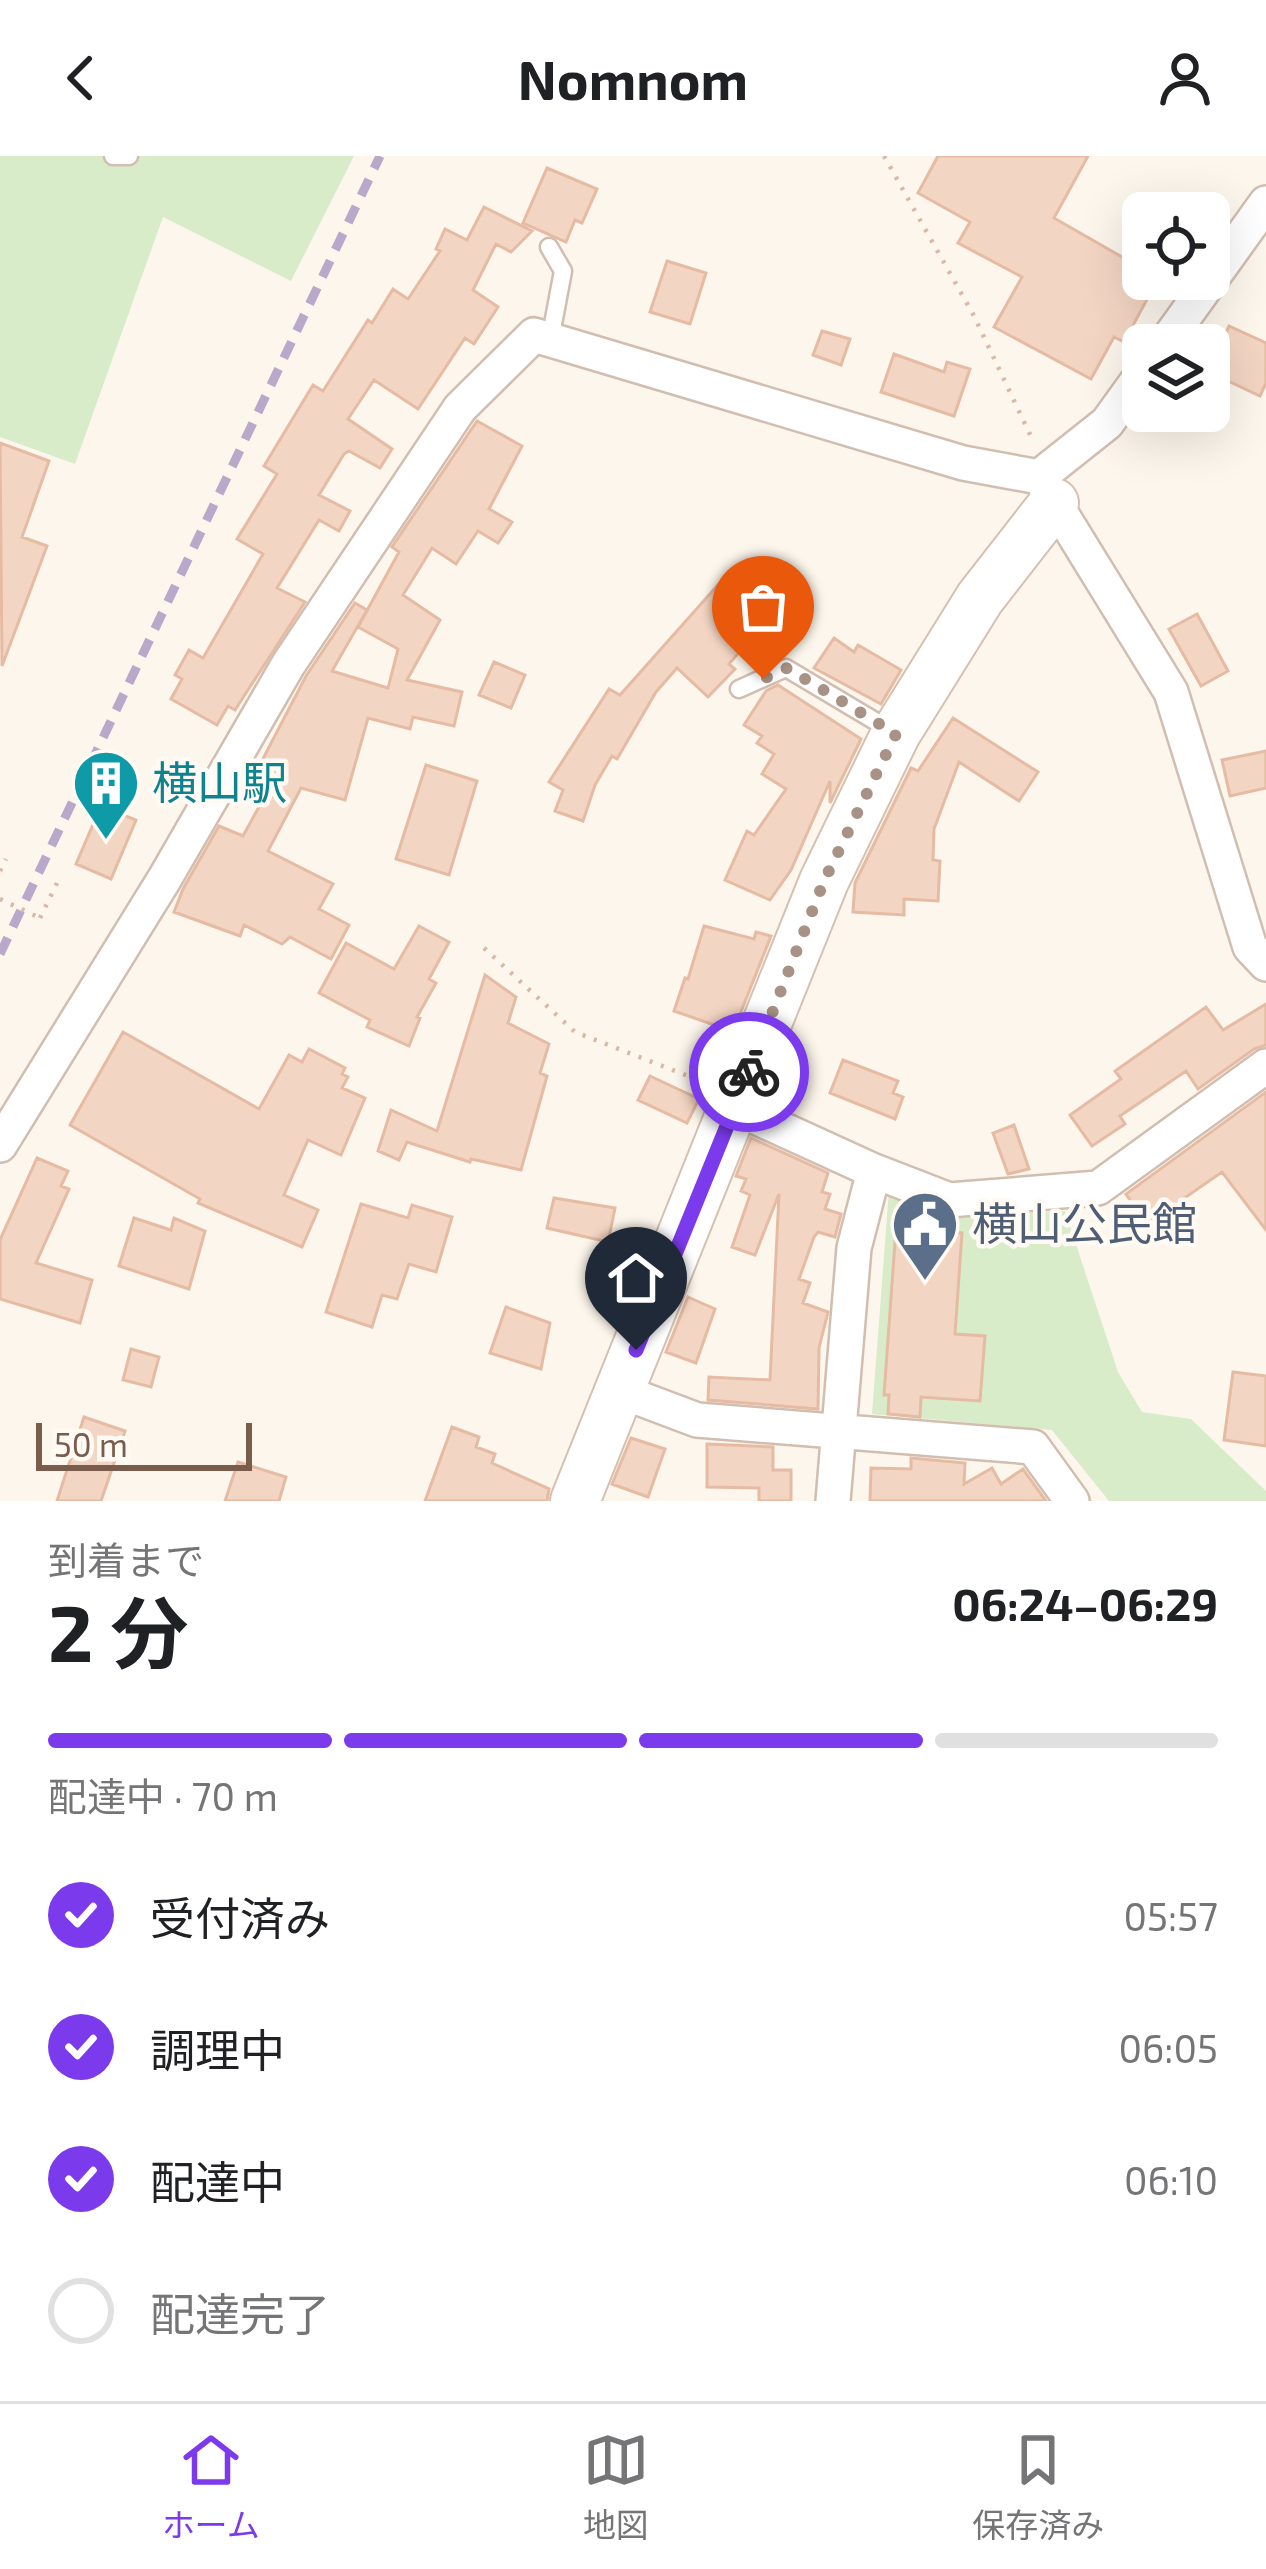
<!DOCTYPE html>
<html lang="ja">
<meta charset="utf-8">
<style>
:root{--surface:#fff;--page:#f6f6f6;--text:#202124;--muted:#757577;--line:#e0e0e0;--accent:#7c3aed}
body{margin:0;font-family:"Exo 2","Noto Sans JP",sans-serif;background:var(--page);color:var(--text);height:100vh;display:flex;flex-direction:column;font-size:45px;white-space:nowrap}
*{box-sizing:border-box;margin:0}
p{font-size:39px;color:var(--muted)}
.icon{flex:none;width:66px;height:66px;fill:none;stroke:currentColor;stroke-width:2;stroke-linecap:round;stroke-linejoin:round}
.map{position:relative;height:1345px;overflow:hidden}
.details{display:flex;flex-direction:column;background:var(--surface);flex:1}
.details>*{flex:none}
.buttons{position:absolute;left:1122px;top:36px;display:grid;gap:24px}
.buttons a{display:grid;place-items:center;width:108px;height:108px;border-radius:18px;background:var(--surface);box-shadow:0 12px 48px #0002;font-size:60px}
.scale{position:absolute;left:36px;bottom:30px;width:216px;box-sizing:border-box;padding-left:12px;border:6px solid #7a5c4d;border-top:0;font-size:33px;line-height:42px;white-space:nowrap;color:#7a5c4d;-webkit-text-stroke:9px #fffaf3;paint-order:stroke}
.pin{position:absolute;display:grid;place-items:center;width:102px;height:102px;color:#fff;margin:-123px -51px;border-radius:50% 50% 50% 0;rotate:-45deg;box-shadow:0 0 12px #0007}
.pin .icon{rotate:45deg}
.courier{position:absolute;display:grid;place-items:center;width:120px;height:120px;margin:-60px;border:9px solid #7c3aed;border-radius:50%;background:#fff;color:#222;box-shadow:0 3px 15px #0007}
.summary em{font-style:normal;font-weight:700}
.summary div{display:flex;flex-direction:column-reverse}
.summary{display:flex;align-items:center;justify-content:space-between;height:204px;padding:0 48px}
h1{font-size:78px;font-weight:700;line-height:90px}
.bar{display:grid;grid-template-columns:repeat(4,1fr);gap:18px 12px;align-content:center;height:144px;padding:0 48px}
.bar i{height:15px;border-radius:9px;background:var(--line)}
.bar .current{background:var(--accent)}
.bar p{grid-column:span 4}
ol{padding:0 48px;list-style:none}
li{display:flex;align-items:center;gap:36px;height:132px}
li p{margin-inline-start:auto}
li .icon{padding:12px;border-radius:50%;background:var(--accent);color:#fff;stroke-width:4}
li:last-child{color:var(--muted)}
li i{width:66px;height:66px;border:6px solid var(--line);border-radius:50%}
header{display:flex;justify-content:space-between;align-items:center;height:156px;padding:0 48px;background:var(--surface);font-size:54px;font-weight:700}
.menu{display:flex;justify-content:space-around;align-items:center;height:168px;border-top:3px solid var(--line);background:var(--surface);font-size:33px;color:var(--muted)}
.menu a{display:grid;justify-items:center;gap:6px}
.menu .current{color:var(--accent)}
.map>svg:first-child{display:block}
.green{fill:#d8ecc9}
.building{fill:#f3d5c3;stroke:#e6bba3;stroke-width:3}
.lines{fill:none;stroke-linecap:round;stroke-linejoin:round}
.lane-casing{stroke:#d1beb0;stroke-width:21}
.street-casing{stroke:#d1beb0;stroke-width:38}
.secondary-casing{stroke:#d6c0b0;stroke-width:52}
.path{stroke:#d9b8a5;stroke-width:4.5;stroke-dasharray:3 9;stroke-linecap:butt}
.lane{stroke:#fff;stroke-width:16}
.street{stroke:#fff;stroke-width:33}
.secondary{stroke:#fff;stroke-width:48}
.rail{stroke:#b9a8c9;stroke-width:9;stroke-dasharray:18 12;stroke-linecap:butt}
.path-bridge{stroke:#d9b8a5;stroke-width:4.5;stroke-dasharray:3 9;stroke-linecap:butt}
.done{stroke:#a89285;stroke-width:12;stroke-dasharray:0 21.6}
.route{stroke:#7c3aed;stroke-width:15}
.labels{text-anchor:middle;stroke-width:9;stroke-linejoin:round;paint-order:stroke}
.culture-label{font-size:45px;fill:#0d838f;stroke:#fffaf3;text-anchor:start}
.service-label{font-size:45px;fill:#4e5e75;stroke:#fffaf3;text-anchor:start}
</style>
<header><svg class="icon" aria-label="back" viewBox="0 0 24 24"><path d="M15 5l-7 7 7 7"/></svg>Nomnom<svg class="icon" aria-label="person" viewBox="0 0 24 24"><circle cx="12" cy="8" r="4"/><path d="M4 21q1-7 8-7t8 7"/></svg></header>
<div class="map">
<svg width="1266" height="1345" viewBox="0 0 1266 1345">
<rect width="100%" height="100%" fill="#fdf6ec"/>
<!-- green -->
<path class="green" d="M0,0H354L291,125L163,61L75,308L0,281Z
M889,1034L952,1062L1065,1055L1118,1216L1142,1256L1191,1263L1266,1335V1345H1109L1052,1274L872,1258Z"/>
<!-- building -->
<path class="building" d="M938,0H1088L1054,62L1143,113V123H1158L1124,186L1114,181L1091,223L994,171L1022,121L958,87L970,66L918,37Z
M547,12L597,33L582,67L575,64L566,86L523,67Z
M484,51L532,75L511,96L496,88L473,134L498,151L474,188L465,182L418,253L374,224L348,263L392,293L380,312L349,295L344,298L319,339L350,355L339,375L319,364L277,432L305,446L235,554L228,550L217,569L171,543L182,523L175,519L189,494L203,502L263,398L237,383L277,318L264,310L313,229L323,235L368,164L372,167L393,133L408,143L440,95L436,93L445,73L467,84Z
M667,105L706,117L690,168L650,156Z
M1229,170L1266,187V227L1260,240L1209,216Z
M822,175L850,183L841,209L813,199Z
M894,198L944,216L947,206L970,213L954,260L881,236Z
M477,265L522,290L489,353L512,366L498,387L478,375L456,408L432,392L403,439L440,464L407,524L462,536L454,570L413,561L410,573L368,562L345,644L301,632L268,695L333,728L319,753L349,769L331,803L290,781L282,788L244,769L240,780L174,756L183,733L219,670L243,680L272,627L255,618L306,520L355,447L367,454L332,515L388,532L398,493L358,471L399,396L392,391Z
M0,287L49,305L22,381L47,390L2,510Z
M724,422L770,460L729,508L735,513L708,541L677,512L656,536L617,603L612,600L595,629L583,665L555,655L563,634L549,626L609,533L620,539Z
M1197,458L1228,515L1201,530L1169,473Z
M834,482L854,496L858,489L901,514L881,548L814,512Z
M494,506L525,519L511,552L479,539Z
M778,529L861,583L830,647V625L791,714L770,744L725,724L747,675L754,679L786,633L762,618L774,598L757,587L762,580L744,569L766,535Z
M953,562L1038,616L1019,645L959,606L934,673L933,704L940,705L938,745L904,743V759L853,756L855,727L911,612L918,615Z
M1266,595V632L1230,640L1222,604Z
M426,609L477,625L449,719L396,703Z
M101,650L136,664L111,723L76,708Z
M419,770L449,786L429,823L436,827L417,861L420,862L409,890L367,871L370,864L319,837L346,787L394,813Z
M704,770L754,783L756,776L771,780L727,891L718,888L723,872L674,855L685,822L688,823Z
M485,819L516,841L508,867L549,888L540,917L547,920L521,1014L471,1003L470,1006L407,986L399,1004L378,995L391,954L437,975Z
M1266,848V889L1254,893L1198,933L1186,915L1120,960L1125,968L1092,990L1070,959L1121,923L1115,915L1206,851L1223,874Z
M123,876L259,953L289,899L302,906L309,893L345,912L342,918L348,921L342,932L365,942L341,999L308,984L284,1039L318,1054L302,1091L198,1047L200,1043L70,969Z
M843,904L898,925L893,937L903,941L895,963L830,937Z
M650,920L699,943L687,967L638,944Z
M1266,936V1074L1222,1016L1147,1068L1126,1038Z
M1014,969L1029,1013L1008,1018L993,977Z
M751,982L828,1017L822,1036L830,1038L825,1053L841,1058L835,1081L818,1076L814,1081L799,1123L810,1127L803,1147L828,1156L819,1192L818,1253L708,1244L709,1221L770,1224L779,1038L755,1099L732,1091L750,1039L741,1035L746,1023L736,1020Z
M37,1002L68,1015L61,1030L69,1033L36,1107L92,1124L80,1167L0,1143V1084Z
M554,1042L615,1052L608,1086L547,1072Z
M361,1048L408,1062L412,1049L452,1061L436,1116L409,1108L397,1143L382,1139L372,1171L326,1156Z
M134,1062L171,1074L174,1062L205,1075L189,1133L119,1110Z
M896,1072L962,1077L955,1178L985,1180L980,1245L921,1241L920,1261L888,1258L889,1239H884Z
M597,1093L643,1098L634,1122L594,1118Z
M688,1141L715,1153L696,1207L666,1196Z
M506,1151L550,1167L541,1213L490,1197Z
M131,1193L159,1201L151,1231L123,1224Z
M1233,1216L1266,1220V1290L1224,1284Z
M84,1261L125,1275L101,1345H57Z
M452,1271L479,1281L476,1291L495,1298L492,1307L549,1333L547,1345H425Z
M631,1282L665,1293L648,1341L612,1328Z
M707,1288L773,1291V1314H791V1345H759V1332L707,1331Z
M911,1302L965,1307L964,1328L992,1312L1001,1328L1023,1313L1046,1345H870L871,1312L911,1313Z
M238,1306L286,1321L279,1345H225Z"/>
<g class="lines">
<defs>
<path id="lane" d="M113,0H129
M549,91L563,115L550,184
M739,533L786,512L895,577"/>
<path id="street" d="M1164,189L1266,47
M1046,333L1171,536L1250,791L1266,808
M736,952L874,1015L949,1044L1098,1032L1266,910
M0,989L165,722L288,509L460,252L534,179L963,307L1039,321L1107,267L1143,217
M620,1235L697,1264L1033,1291L1072,1345
M833,1345L854,1092L874,1015"/>
<path id="secondary" d="M575,1345L824,725L896,577L980,442L1054,347"/>
</defs>
<!-- lane casing -->
<use href="#lane" class="lane-casing"/>
<!-- street casing -->
<use href="#street" class="street-casing"/>
<!-- secondary casing -->
<use href="#secondary" class="secondary-casing"/>
<!-- path -->
<path class="path" d="M884,0L974,160L1034,287
M0,715L6,703
M40,762L58,725
M484,792L575,876L701,925"/>
<!-- lane -->
<use href="#lane" class="lane"/>
<!-- street -->
<use href="#street" class="street"/>
<!-- secondary -->
<use href="#secondary" class="secondary"/>
<!-- rail -->
<path class="rail" d="M0,798L380,0"/>
<!-- path-bridge -->
<path class="path-bridge" d="M0,743L40,762"/>
</g>
<g class="lines">
<!-- done -->
<path class="done" d="M749,916L824,725L896,578L787,512L763,523"/>
<!-- route -->
<path class="route" d="M636,1194L749,916"/>
</g>
<!-- icons -->
<defs>
<symbol id="building-pin" viewBox="-11 -11 22 30"><path d="M0 17L-7.5 6A9.5 9.5 0 1 1 7.5 6Z" fill="#0f9aa8" stroke="#fffaf3"/><path d="M-4-6H4V6H1V3H-1V6H-4ZM-2.5-4.3h1.7v1.8h-1.7ZM.8-4.3h1.7v1.8H.8ZM-2.5-1h1.7V.8h-1.7ZM.8-1h1.7V.8H.8Z" fill="#fff"/></symbol>
<symbol id="civic-pin" viewBox="-11 -11 22 30"><path d="M0 17L-7.5 6A9.5 9.5 0 1 1 7.5 6Z" fill="#5c6f8a" stroke="#fffaf3"/><path d="M-.6-6.5H3V-4.5H.6V-3L4-1V1h2V6H-6V1h2V-1L-.6-3ZM-1.2 2.5V6h2.4V2.5Z" fill="#fff"/></symbol>
</defs>
<g fill-rule="evenodd">
<use href="#building-pin" x="68" y="589" width="76" height="104"/>
<use href="#civic-pin" x="887" y="1030" width="76" height="104"/>
</g>
<g class="labels">
<!-- culture labels -->
<g class="culture-label">
<text x="152" y="643">横山駅</text>
</g>
<!-- service labels -->
<g class="service-label">
<text x="972" y="1084">横山公民館</text>
</g>
</g>
</svg>
<div class="buttons">
<a><svg class="icon" aria-label="locate" viewBox="0 0 24 24"><circle cx="12" cy="12" r="6"/><path d="M12 2v4M12 18v4M2 12h4M18 12h4"/></svg></a>
<a><svg class="icon" aria-label="layers" viewBox="0 0 24 24"><path d="M12 4l9 5-9 5-9-5zM3 14l9 5 9-5"/></svg></a>
</div>
<div class="scale">50 m</div>
<div class="pin" style="left:763px;top:523px;background:#ea580c"><svg class="icon" aria-label="bag" viewBox="0 0 24 24"><path d="M5 8h14l-1 12H6zM9 8a3 3 0 0 1 6 0"/></svg></div>
<div class="pin" style="left:636px;top:1194px;background:#1f2937"><svg class="icon" aria-label="home" viewBox="0 0 24 24"><path d="M3 11l9-7 9 7M6 9v11h12V9"/></svg></div>
<div class="courier" style="left:749px;top:916px"><svg class="icon" aria-label="bike" viewBox="0 0 24 24"><circle cx="6" cy="16" r="4"/><circle cx="18" cy="16" r="4"/><path d="M6 16l4-8h5l3 8M10 8l3 8H6M13 5h3"/></svg></div>
</div>
<section class="details">
<div class="summary"><div><h1>2 分</h1><p>到着まで</p></div><em>06:24–06:29</em></div>
<div class="bar"><i class="current"></i><i class="current"></i><i class="current"></i><i></i><p>配達中 · 70 m</p></div>
<ol>
<li><svg class="icon" aria-label="check" viewBox="0 0 24 24"><path d="M5 12l5 5 9-10"/></svg>受付済み<p>05:57</p></li>
<li><svg class="icon" aria-label="check" viewBox="0 0 24 24"><path d="M5 12l5 5 9-10"/></svg>調理中<p>06:05</p></li>
<li><svg class="icon" aria-label="check" viewBox="0 0 24 24"><path d="M5 12l5 5 9-10"/></svg>配達中<p>06:10</p></li>
<li><i></i>配達完了</li>
</ol>
</section>
<nav class="menu">
<a class="current"><svg class="icon" aria-label="home" viewBox="0 0 24 24"><path d="M3 11l9-7 9 7M6 9v11h12V9"/></svg>ホーム</a>
<a><svg class="icon" aria-label="map" viewBox="0 0 24 24"><path d="M3 6l6-2 6 2 6-2v14l-6 2-6-2-6 2zM9 4v14M15 6v14"/></svg>地図</a>
<a><svg class="icon" aria-label="saved" viewBox="0 0 24 24"><path d="M7 4h10v16l-5-4-5 4z"/></svg>保存済み</a>
</nav>
